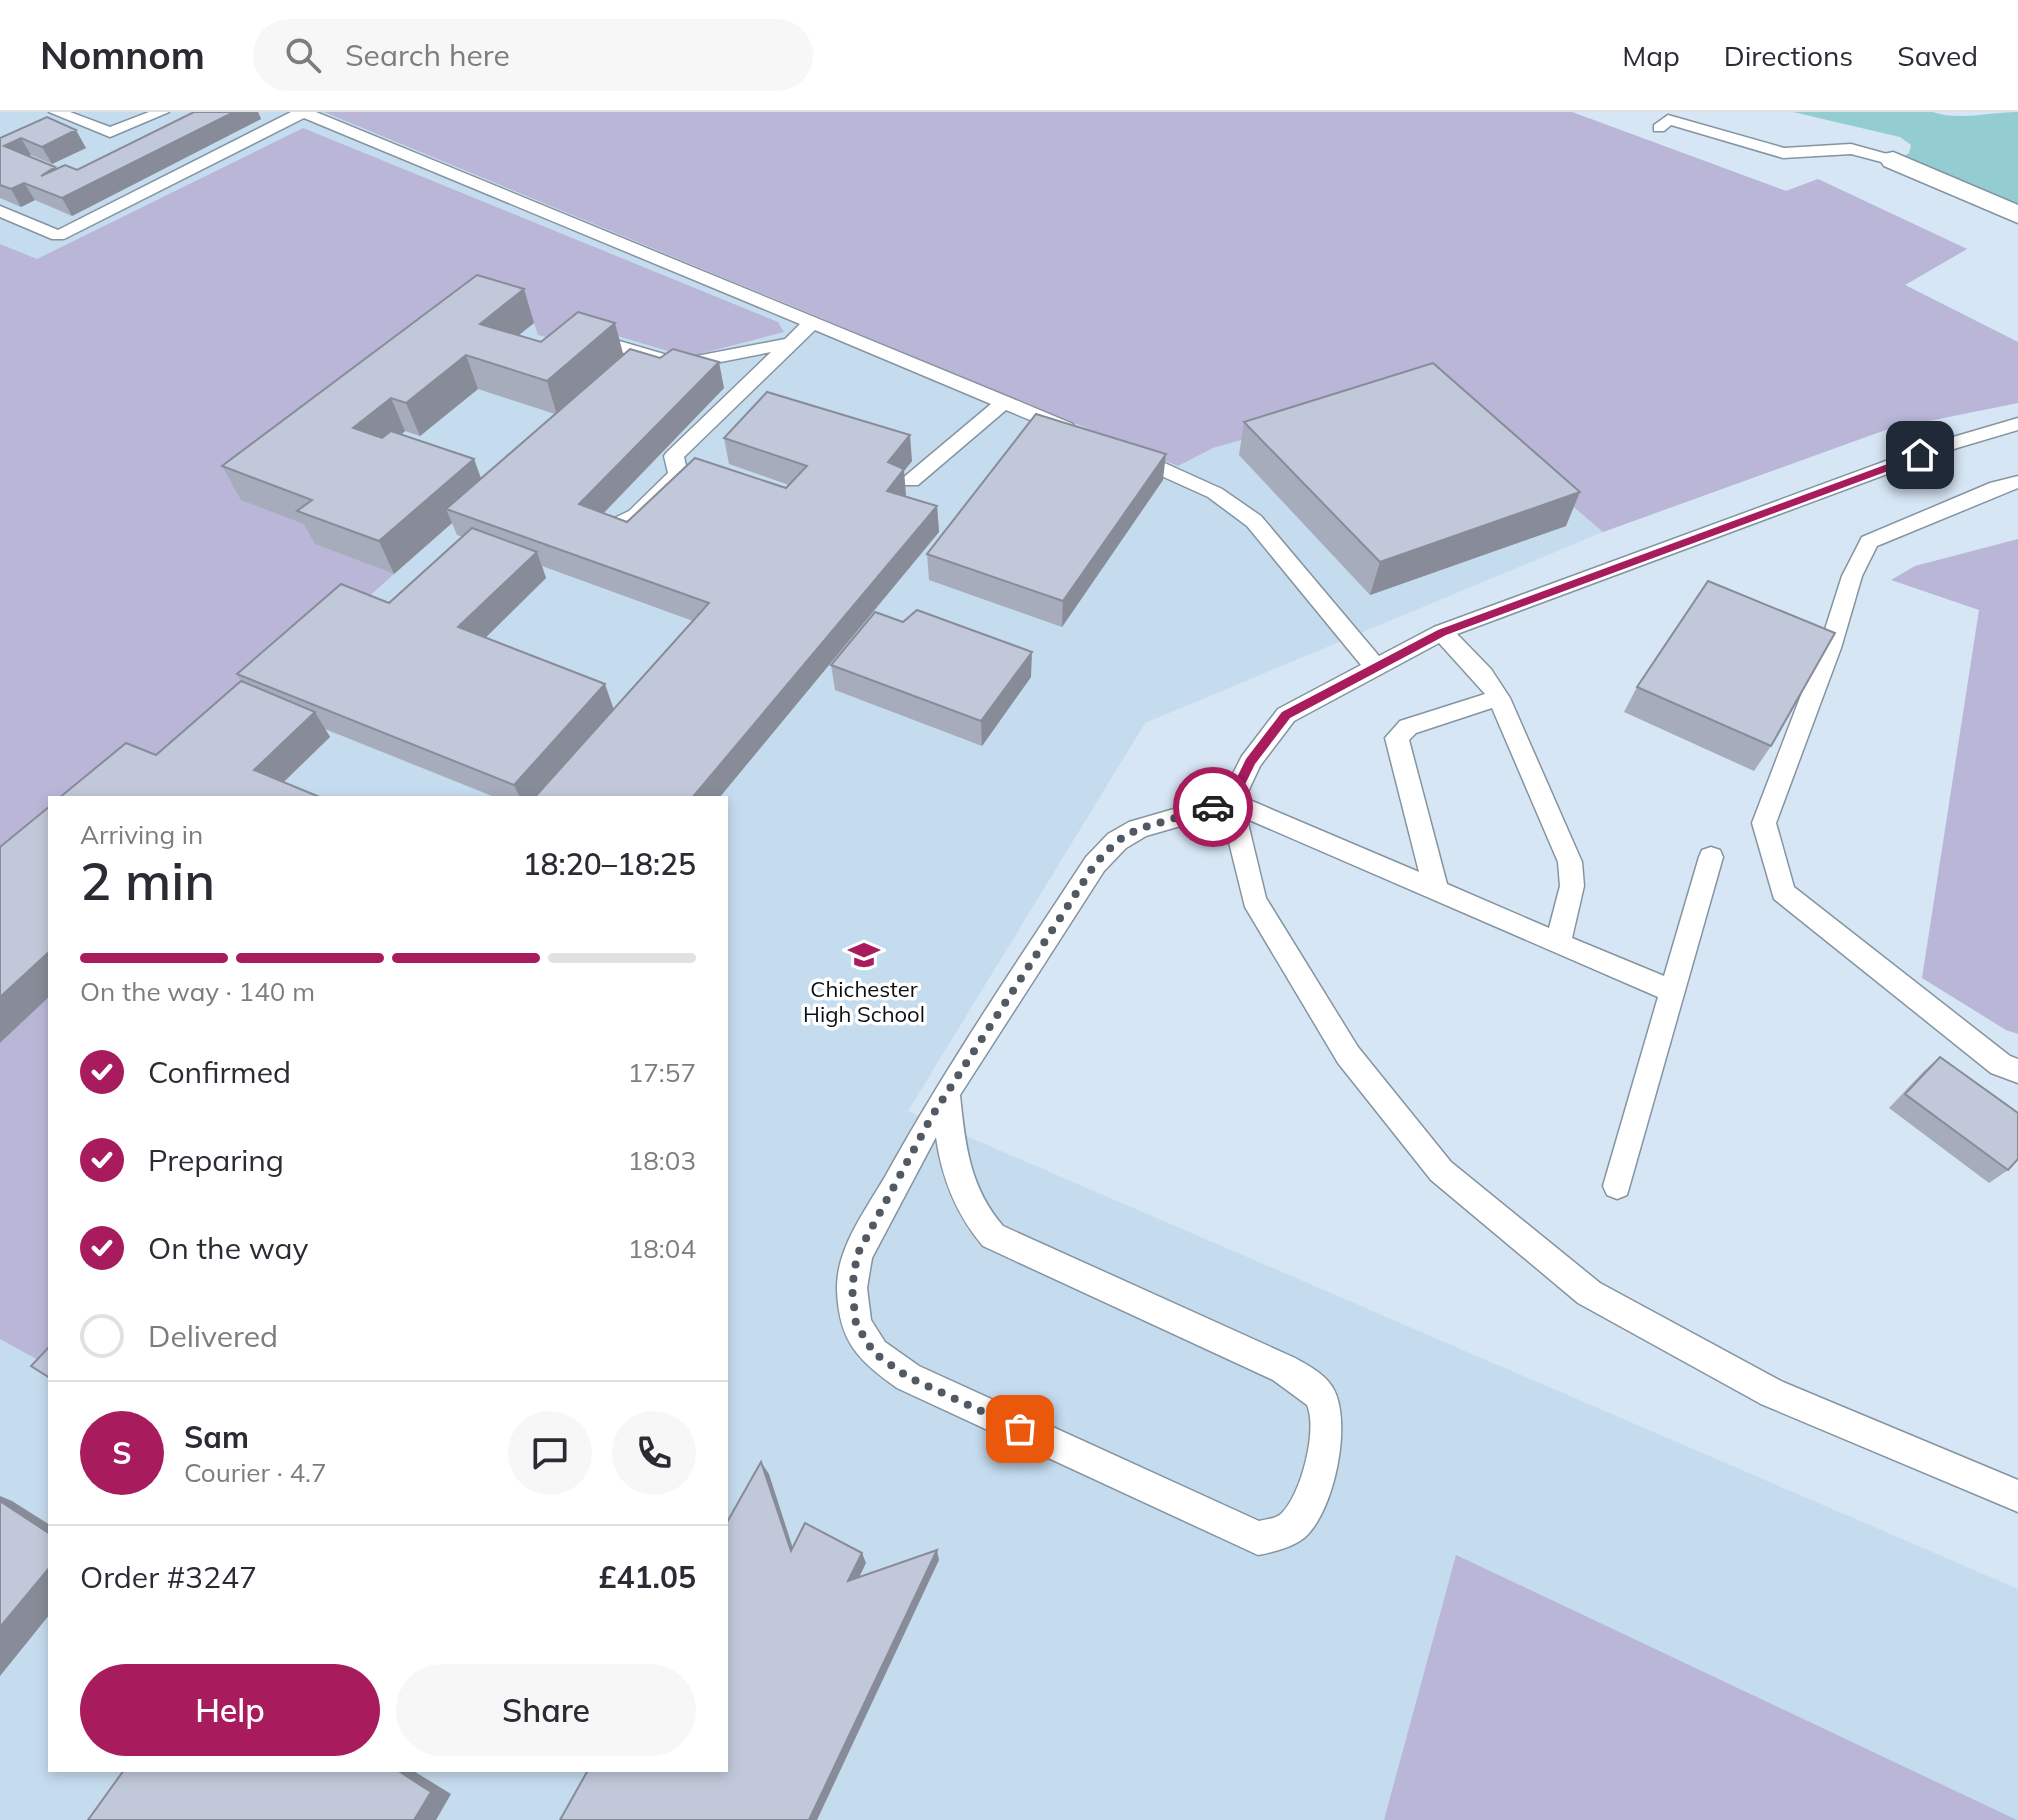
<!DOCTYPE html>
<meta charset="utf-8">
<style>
:root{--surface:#fff;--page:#f7f7f7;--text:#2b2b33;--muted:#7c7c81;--line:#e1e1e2;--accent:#a81c5e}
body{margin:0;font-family:Mulish,sans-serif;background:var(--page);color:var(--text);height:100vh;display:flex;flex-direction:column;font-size:30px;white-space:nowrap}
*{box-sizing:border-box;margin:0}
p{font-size:26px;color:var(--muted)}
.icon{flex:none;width:44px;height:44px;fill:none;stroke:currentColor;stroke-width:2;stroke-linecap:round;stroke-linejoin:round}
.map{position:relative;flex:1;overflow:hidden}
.drawer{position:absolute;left:48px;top:684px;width:680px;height:976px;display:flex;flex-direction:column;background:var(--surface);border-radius:0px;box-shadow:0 4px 12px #0003}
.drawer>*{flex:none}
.pin{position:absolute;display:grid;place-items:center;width:68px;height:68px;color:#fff;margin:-34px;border-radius:16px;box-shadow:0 4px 12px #0006}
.courier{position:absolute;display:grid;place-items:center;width:80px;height:80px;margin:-40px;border:6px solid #a81c5e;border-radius:50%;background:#fff;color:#222;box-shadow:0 2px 10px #0007}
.headline em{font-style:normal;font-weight:600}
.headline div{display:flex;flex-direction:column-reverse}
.headline{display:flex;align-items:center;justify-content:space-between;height:136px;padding:0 32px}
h1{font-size:52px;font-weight:600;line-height:60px}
.bar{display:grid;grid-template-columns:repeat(4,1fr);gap:12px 8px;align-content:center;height:96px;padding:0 32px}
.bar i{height:10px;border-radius:6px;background:var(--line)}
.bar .active{background:var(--accent)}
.bar p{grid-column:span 4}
.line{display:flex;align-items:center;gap:20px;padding:0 32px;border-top:2px solid var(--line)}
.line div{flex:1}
.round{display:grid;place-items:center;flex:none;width:84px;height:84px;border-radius:42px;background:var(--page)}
ol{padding:0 32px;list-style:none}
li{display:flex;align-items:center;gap:24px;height:88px}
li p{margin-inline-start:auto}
li .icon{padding:8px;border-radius:50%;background:var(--accent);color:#fff;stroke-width:4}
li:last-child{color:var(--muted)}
li i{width:44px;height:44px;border:4px solid var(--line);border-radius:50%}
.primary-button{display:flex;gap:16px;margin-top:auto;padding:16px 32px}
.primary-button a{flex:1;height:92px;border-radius:48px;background:var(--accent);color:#fff;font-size:32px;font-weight:600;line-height:92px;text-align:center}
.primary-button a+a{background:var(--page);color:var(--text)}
header{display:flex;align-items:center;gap:48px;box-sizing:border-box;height:112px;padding:0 40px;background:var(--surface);border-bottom:2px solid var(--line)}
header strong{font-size:38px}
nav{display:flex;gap:44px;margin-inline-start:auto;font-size:28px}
.search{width:560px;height:72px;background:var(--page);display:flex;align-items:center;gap:20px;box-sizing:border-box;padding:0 28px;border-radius:44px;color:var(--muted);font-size:30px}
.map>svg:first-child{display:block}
.built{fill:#c5dbee;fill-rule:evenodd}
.green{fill:#bab6d8}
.water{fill:#94cdd1}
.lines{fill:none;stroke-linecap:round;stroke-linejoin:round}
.service-casing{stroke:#8594a1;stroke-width:3}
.minor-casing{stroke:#8594a1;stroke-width:3}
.service{fill:#fff;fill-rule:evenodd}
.minor{fill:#fff;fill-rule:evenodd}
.wall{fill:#a6acbb;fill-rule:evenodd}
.shaded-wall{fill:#878c98}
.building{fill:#c1c8d9;stroke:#878c98;stroke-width:2}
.route{fill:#a81c5e}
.done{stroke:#515a62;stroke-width:8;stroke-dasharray:0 14.4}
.labels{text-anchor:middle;stroke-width:7;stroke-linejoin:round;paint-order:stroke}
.poi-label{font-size:22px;fill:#0a0f14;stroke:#fff}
</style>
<header>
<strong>Nomnom</strong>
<div class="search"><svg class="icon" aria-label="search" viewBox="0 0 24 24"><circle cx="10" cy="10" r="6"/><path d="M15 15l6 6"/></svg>Search here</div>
<nav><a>Map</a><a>Directions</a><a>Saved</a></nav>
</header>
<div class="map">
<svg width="2018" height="1708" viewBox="0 0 2018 1708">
<rect width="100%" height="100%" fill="#d6e6f4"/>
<!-- built -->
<path class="built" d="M0,0H1572L1786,79L1818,67L1967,137L1905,173L2018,230V291L1886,318L1603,420L1145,611L908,999L2018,1477V1708H0ZM50,686H726V1658H50Z"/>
<!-- green -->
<path class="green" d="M324,0H1572L1786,79L1818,67L1967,137L1905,173L2018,230V291L1888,317L1603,420L1431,273L1213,336L1178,354Z
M303,16L778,210L784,220L688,245L594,217L568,231L538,223L534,211L487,196L329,421L316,432L394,462L254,587L109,686H50V737L0,779V132L37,147Z
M2018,427V922L2006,918L1922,866L1979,498L1891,468L1915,454Z
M50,884V1253L49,1254L0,1227V931Z
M1456,1443L2017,1708H1384Z"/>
<!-- water -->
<path class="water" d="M1793,0H1933C1959,9 1990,0 2018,0V95L1901,46L1909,41L1911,33L1900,25Z"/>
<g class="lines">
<defs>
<path id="service" d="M49,0H70L110,15L149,0H169L110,25Z
M291,0H316L1011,286L1073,312L1075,316L1066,322L1059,320L1006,298L918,373H904L901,369L904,365L991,292L815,218L684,345L688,362L685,366L643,409L615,421L605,414L608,409L629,399L668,361L664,344L667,340L771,240L680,258L607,236L582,233L579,229L582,225L609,226L681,247L785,227L800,212L304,6L64,127H52L0,105V94L58,118Z
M1668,3L1784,36L1851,32L1898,45L1901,48L1893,53L1851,42L1783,46L1671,13L1664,19H1654V13Z
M2018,306V318L1957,336L1457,522L1491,557L1510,586L1582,750L1584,774L1572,826L1664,864L1699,745L1702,738L1711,735L1720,738L1723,745L1627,1083L1617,1087L1607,1083L1603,1074L1658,885L1247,707L1266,786L1358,935L1451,1050L1600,1171L1783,1270L2018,1368V1400L1761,1292L1578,1191L1431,1068L1338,951L1245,795L1222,702L1146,724L1126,736L1104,759L960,983C965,1033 970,1076 1003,1114L1295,1246C1309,1254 1325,1262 1333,1276C1353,1310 1334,1401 1304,1426C1291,1436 1273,1440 1258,1443L897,1276C858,1248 839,1230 837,1178C836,1136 866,1098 886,1063C947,953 1017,850 1086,745L1108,722L1129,710L1222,683L1242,644L1278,597L1361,553L1247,414L1208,385L1124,347L1121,343L1124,339H1138L1222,377L1261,404L1379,544L1434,515L1943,328ZM1439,531L1485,582L1400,609L1385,626L1419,760L1245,686L1260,654L1294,609ZM1492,596L1558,750L1560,774L1549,816L1447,772L1409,628L1416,621ZM936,1025C942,1067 956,1102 983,1134L1273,1268L1307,1293C1318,1318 1301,1382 1282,1401C1276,1407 1267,1407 1259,1409L919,1254L885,1230L871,1208L867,1176L872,1146Z
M2018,364V376L1877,434L1862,464L1841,536L1776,711L1794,775L2010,944L2018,947V971L1991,961L1774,787L1752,711L1819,536L1842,464L1862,425L1990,371Z"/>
<path id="minor" d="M1893,40L2018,93V111L1884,54L1880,48L1884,42Z"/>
</defs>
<!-- service casing -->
<use href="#service" class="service-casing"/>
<!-- minor casing -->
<use href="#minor" class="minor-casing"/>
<!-- service -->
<use href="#service" class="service"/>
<!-- minor -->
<use href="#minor" class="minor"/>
</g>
<!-- wall -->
<path class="wall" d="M194,0H258L261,7L72,104L35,88L21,95L0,86V26L47,5L86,36L52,52L31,43L29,44L55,55L56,57L77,58Z
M524,177L534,211L518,223L541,230L623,242L724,276L604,401L627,410L786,376L789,373L729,352L724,326L912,349L904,359L905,384L937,394L939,420L719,686H497L325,617L330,625L284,670L156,643L241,569L237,562L389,491L463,425L457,423L452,411L394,462L315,432L304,412L241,388L222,354ZM478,277L555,302L481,366L474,347L402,322L405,319L420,324ZM542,454L693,509L614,598L485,526L546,466Z
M1244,310L1566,414L1370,483L1239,343Z
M1163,368L1062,515L929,468L927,442Z
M831,553L1031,565L982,634L835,578Z
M1637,575L1771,634L1754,659L1624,600Z
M1940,945L2008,1058L1989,1071L1889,996L1924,959Z"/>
<!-- shaded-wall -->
<path class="shaded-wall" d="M234,0H258L261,7L72,104L62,86Z
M76,18L86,36L52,52L42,35Z
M21,26L31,43L14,51L4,34Z
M24,71L35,88L21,95L11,77Z
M524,177L534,211L492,245L480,212Z
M615,211L624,245L557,303L547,269Z
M466,243L478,277L420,324L406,291Z
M719,250L724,276L587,418L579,392Z
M391,286L405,319L368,349L353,316Z
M910,323L912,349L904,359L906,383L889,405L887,379L888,350Z
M1166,342L1163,368L1062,515L1063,489Z
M474,347L486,381L446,397L452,411L394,462L379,429Z
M1580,380L1566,414L1370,483L1380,450Z
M937,394L939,420L719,686H692Z
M537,440L546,466L470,541L458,515Z
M1032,540L1031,565L982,634L981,609Z
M605,572L614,598L536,686H520L514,673Z
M315,600L330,625L271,682L254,658Z
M50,839V884L0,931V885Z
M761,1350L769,1362L797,1449L791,1439Z
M0,1384L12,1389L50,1413V1422L0,1389Z
M937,1438L939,1448L817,1708H809Z
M862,1441L866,1451L853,1478L848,1469Z
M50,1455V1502L0,1564V1515Z
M397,1658H412L451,1682L436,1708H414Z"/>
<!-- building -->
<path class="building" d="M194,0H234L62,86L24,71L11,77L0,73V26L47,5L76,18L42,35L21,26L4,34L55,55L41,64L65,53L77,58Z
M477,163L524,177L480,212L541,230L578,200L615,211L547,269L466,243L406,291L391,286L353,316L382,326L391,319L474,347L379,429L297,399L312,388L222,354Z
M630,237L660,246L673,237L719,250L579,392L627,410L695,346L786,376L807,354L724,326L767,280L910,323L888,350L904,357L887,379L937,394L692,686H534L709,491L446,397Z
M1433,251L1580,380L1380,450L1244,310Z
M1036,302L1166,342L1063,489L927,442Z
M472,416L537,440L458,515L605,572L514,673L237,562L341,472L389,491Z
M1708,469L1835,521L1771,634L1637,575Z
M917,498L1032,540L981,609L831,553L875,500L903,510Z
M241,569L315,600L254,658L322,686H59L126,631L156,643Z
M50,694V839L0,885V735Z
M1940,945L2018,1001V1047L2008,1058L1905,982Z
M50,1234V1266L31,1254Z
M761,1350L791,1439L805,1411L862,1441L848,1469L937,1438L809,1708H560L588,1658H726V1412Z
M0,1389L50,1422V1455L0,1515Z
M124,1658H397L431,1680L414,1708H88Z"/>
<!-- route -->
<path class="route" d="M1920,340L1923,346L1446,523L1290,606L1255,652L1235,693L1213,699L1207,695L1227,686L1246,647L1282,600L1438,518Z"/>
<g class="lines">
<!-- done -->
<path class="done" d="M1020,1317L908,1265L874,1241L856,1212L852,1176L857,1143L932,1004L1095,752L1117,729L1138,717L1213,695"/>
</g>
<!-- icons -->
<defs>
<symbol id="school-bare" viewBox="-9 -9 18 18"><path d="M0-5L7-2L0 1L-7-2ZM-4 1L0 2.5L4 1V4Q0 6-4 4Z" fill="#a81c5e" stroke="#fff" stroke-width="2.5" paint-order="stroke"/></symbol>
</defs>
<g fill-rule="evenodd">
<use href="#school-bare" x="842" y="821" width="44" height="44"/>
</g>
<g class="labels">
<!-- poi labels -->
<g class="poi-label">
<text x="864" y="885">Chichester<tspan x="864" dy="25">High School</tspan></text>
</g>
</g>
</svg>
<div class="pin" style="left:1020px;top:1317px;background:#ea580c"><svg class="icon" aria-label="bag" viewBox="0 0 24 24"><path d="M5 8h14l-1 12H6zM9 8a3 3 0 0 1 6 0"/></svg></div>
<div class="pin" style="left:1920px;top:343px;background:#1f2937"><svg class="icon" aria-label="home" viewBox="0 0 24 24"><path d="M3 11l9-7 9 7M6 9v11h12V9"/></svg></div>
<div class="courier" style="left:1213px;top:695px"><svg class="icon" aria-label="car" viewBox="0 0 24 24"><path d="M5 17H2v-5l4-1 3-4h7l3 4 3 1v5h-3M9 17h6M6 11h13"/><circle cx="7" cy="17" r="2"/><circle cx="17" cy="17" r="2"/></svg></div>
<section class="drawer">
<div class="headline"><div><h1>2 min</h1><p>Arriving in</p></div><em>18:20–18:25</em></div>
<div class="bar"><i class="active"></i><i class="active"></i><i class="active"></i><i></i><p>On the way · 140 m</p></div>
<ol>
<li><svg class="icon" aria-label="check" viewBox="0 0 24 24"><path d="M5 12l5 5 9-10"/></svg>Confirmed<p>17:57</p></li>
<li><svg class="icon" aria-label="check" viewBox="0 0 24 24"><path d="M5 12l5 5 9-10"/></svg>Preparing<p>18:03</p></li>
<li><svg class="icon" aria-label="check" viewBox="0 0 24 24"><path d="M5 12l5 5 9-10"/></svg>On the way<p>18:04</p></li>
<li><i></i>Delivered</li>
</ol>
<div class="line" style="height:144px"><b class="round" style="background:var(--accent);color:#fff">S</b><div><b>Sam</b><p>Courier · 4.7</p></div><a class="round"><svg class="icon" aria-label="chat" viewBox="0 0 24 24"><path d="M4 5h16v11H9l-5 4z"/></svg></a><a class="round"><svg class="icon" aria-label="phone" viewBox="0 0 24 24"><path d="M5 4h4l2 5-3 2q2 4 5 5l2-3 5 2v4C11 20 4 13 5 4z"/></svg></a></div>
<div class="line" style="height:104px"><div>Order #3247</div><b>£41.05</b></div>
<div class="primary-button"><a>Help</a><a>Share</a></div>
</section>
</div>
